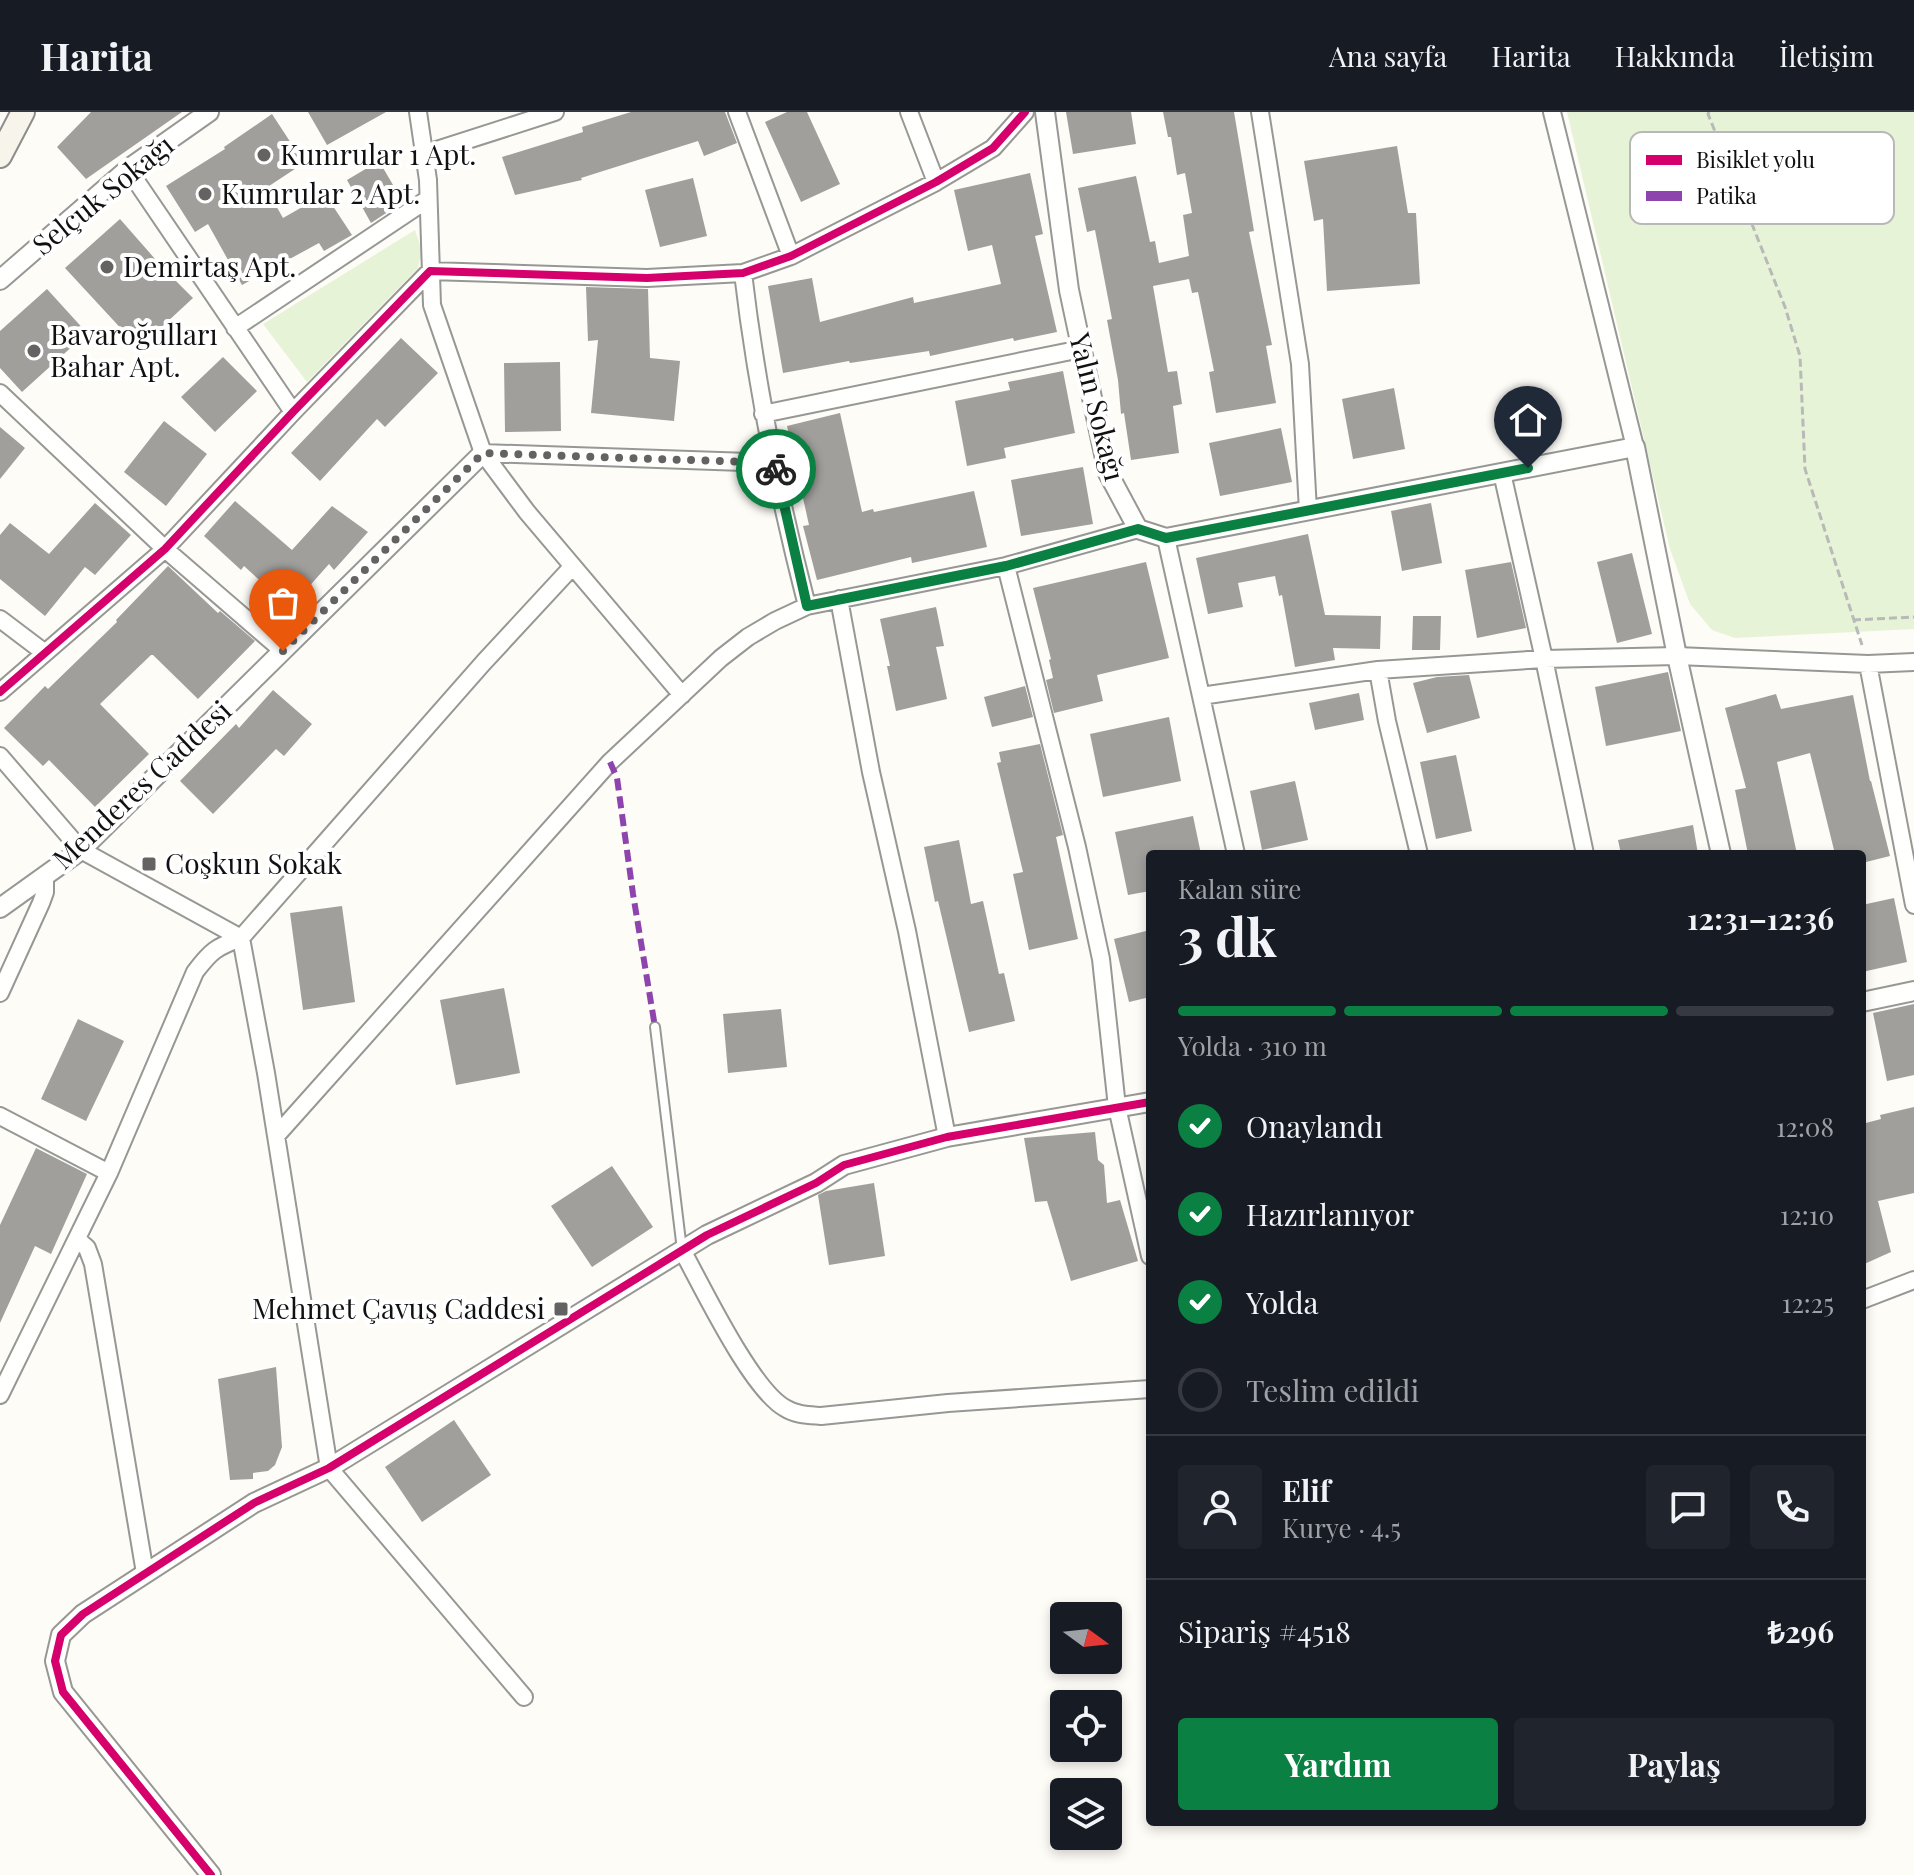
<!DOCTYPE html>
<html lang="tr">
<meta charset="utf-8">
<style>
:root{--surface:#171b24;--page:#20242c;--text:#f1f3f6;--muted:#9ea1a6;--line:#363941;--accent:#0b8043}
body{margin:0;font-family:"Playfair Display",serif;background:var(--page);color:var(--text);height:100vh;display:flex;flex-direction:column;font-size:30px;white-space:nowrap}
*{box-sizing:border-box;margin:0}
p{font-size:26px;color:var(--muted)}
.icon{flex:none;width:44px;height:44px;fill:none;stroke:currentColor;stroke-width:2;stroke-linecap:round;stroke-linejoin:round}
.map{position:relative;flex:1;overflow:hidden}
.side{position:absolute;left:1146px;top:738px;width:720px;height:976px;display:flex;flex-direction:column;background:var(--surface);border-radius:8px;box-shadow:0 4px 12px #0003}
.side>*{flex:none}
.needle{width:52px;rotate:105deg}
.tools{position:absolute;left:1050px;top:1490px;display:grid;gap:16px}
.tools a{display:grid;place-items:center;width:72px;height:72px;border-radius:8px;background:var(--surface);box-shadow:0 4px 12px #0003;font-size:40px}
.pin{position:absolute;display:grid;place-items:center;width:68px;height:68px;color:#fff;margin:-82px -34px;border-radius:50% 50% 50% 0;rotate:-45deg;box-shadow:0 0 8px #0007}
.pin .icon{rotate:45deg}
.courier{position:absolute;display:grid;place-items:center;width:80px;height:80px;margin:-40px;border:6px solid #0b8043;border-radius:50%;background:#fff;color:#222;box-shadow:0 2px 10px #0007}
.summary em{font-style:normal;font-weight:700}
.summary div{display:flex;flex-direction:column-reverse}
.summary{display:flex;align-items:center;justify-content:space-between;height:136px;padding:0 32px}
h1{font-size:52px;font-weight:700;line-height:60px}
.bar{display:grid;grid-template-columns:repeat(4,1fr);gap:12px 8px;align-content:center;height:96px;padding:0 32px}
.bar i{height:10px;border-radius:6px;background:var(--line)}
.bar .on{background:var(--accent)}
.bar p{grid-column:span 4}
.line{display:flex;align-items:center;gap:20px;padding:0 32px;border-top:2px solid var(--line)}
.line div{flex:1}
.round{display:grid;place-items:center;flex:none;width:84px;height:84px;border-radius:8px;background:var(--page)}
ol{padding:0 32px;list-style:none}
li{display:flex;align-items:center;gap:24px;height:88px}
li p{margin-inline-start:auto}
li .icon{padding:8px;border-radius:50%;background:var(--accent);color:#fff;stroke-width:4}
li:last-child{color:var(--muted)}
li i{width:44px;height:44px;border:4px solid var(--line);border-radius:50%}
.primary-button{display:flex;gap:16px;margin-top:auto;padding:16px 32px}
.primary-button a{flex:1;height:92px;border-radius:8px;background:var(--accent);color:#fff;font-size:32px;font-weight:700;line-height:92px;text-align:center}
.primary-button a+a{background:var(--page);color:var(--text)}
header{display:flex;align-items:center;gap:48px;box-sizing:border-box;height:112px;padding:0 40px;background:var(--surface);border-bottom:2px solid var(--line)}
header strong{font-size:38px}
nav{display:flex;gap:44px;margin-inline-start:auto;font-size:28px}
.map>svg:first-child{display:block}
.green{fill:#e7f3d7}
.building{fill:#a19f9c}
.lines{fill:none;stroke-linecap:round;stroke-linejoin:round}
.service-casing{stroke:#979795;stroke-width:12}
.minor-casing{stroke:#979795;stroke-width:20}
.tertiary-casing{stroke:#979795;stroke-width:22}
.secondary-casing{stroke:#8e8d8b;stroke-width:26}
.path{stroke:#b9b9b8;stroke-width:3;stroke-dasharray:8 4;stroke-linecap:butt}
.service{stroke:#fffffe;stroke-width:8}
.minor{stroke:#fffffe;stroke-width:16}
.tertiary{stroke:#fffffe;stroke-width:18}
.secondary{stroke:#f6f4eb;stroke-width:22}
.quiet{stroke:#8e44ad;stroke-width:6;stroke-dasharray:12 6;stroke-linecap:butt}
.cycleway-casing{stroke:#fff;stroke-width:13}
.cycleway{stroke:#d6006c;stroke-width:8}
.done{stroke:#646362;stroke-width:8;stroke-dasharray:0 14.4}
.route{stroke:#0b8043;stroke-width:10}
.poi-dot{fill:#646362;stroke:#fff;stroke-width:3}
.labels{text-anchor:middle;stroke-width:8;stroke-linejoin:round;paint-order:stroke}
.poi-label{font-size:28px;fill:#111;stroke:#fff;text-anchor:start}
.street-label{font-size:28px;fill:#111;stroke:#fff}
.key{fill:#fff;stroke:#b8b8b8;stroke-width:2}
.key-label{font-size:22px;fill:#111}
</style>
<header>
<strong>Harita</strong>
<nav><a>Ana sayfa</a><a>Harita</a><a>Hakkında</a><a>İletişim</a></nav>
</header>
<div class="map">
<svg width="1914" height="1763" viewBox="0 0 1914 1763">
<rect width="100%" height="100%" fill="#fdfcf7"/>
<!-- green -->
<path class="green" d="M1567,0H1914V517L1735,526L1712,518L1690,492L1670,437Z
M415,118L422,139L418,156L307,270L263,212Z"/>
<!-- building -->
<path class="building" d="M91,0H182L86,67L57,35Z
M308,0H386L327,33Z
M631,0H725L737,31L704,44L698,29L581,66L582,68L515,83L502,45L583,20L582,15Z
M787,0H807L840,72L801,90L765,10Z
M1066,0H1131L1136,32L1073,42Z
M1163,0H1234L1254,119L1249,120L1272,233L1266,234L1276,291L1216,301L1209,260L1214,259L1198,180L1192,181L1189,167L1153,174L1168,260L1177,259L1182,292L1173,294L1179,341L1131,348L1124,301L1121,302L1118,268L1107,208L1112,207L1095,118L1087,120L1078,76L1136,64L1150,130L1155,129L1159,151L1189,144L1183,103L1192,101L1185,61L1177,63L1171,25H1168Z
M272,2L304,51L266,76L283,106L325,82L352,123L324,139L319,131L242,173L208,112L195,120L166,74L225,37L224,35Z
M1397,34L1408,101H1416L1420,172L1327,179L1323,107L1314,109L1304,49Z
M379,49L403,90L371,111L347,68Z
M1030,61L1043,122L1035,124L1057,220L1014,229L1013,226L930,244L929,239L850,251L849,249L783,261L768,174L812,166L820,210L913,185L914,191L1001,172L992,133L968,139L954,78Z
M693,66L707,124L660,135L645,78Z
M120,107L163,156L193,186L139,236L65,156Z
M586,175L648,177L650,246L680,249L674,309L591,301L598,228L588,229Z
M47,177L87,221L22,280L0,256V219Z
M401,226L438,261L385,315L377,307L320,369L291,341Z
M223,245L257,279L215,320L181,285Z
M560,250L561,319L505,320L504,251Z
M1063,259L1075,321L1004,336L1006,346L967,354L955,289L1010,278L1008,270Z
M1394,276L1405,337L1353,347L1342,287Z
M840,301L862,400L873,397L874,400L974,379L987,435L912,451L911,445L817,468L803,414L809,413L787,314Z
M164,309L207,342L166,394L124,360Z
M0,315L25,336L0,367Z
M1281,316L1292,370L1220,384L1209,331Z
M1083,355L1093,412L1021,424L1011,368Z
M235,389L292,438L332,394L368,420L334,458L329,452L290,496L244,454L241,458L204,424Z
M95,391L131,423L95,463L85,455L45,504L0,467V423L10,411L49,442Z
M1431,391L1442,451L1402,459L1391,399Z
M1308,422L1325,503L1381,504L1380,537L1333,536L1335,548L1295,555L1282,483L1279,484L1275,464L1238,471L1243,495L1208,502L1196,446Z
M1632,441L1652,522L1617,531L1597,450Z
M1146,450L1169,546L1097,563L1103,589L1054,601L1046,568L1053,566L1049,548L1051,547L1033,476Z
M1511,450L1526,516L1477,526L1465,458Z
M168,454L218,501L220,499L255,529L198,587L153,543H151L100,592L149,642L95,695L49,648L43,654L4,616L45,574L48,577L117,510L116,508Z
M936,495L944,534L936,535L947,587L896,599L887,554H890L880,507Z
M1413,504H1441L1440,538H1412Z
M1668,560L1681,619L1606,634L1595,575Z
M1469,563L1480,606L1427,621L1413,571L1437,565Z
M1025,574L1033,605L992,615L984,585Z
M273,578L312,612L284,644L276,637L213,702L180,669L236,612L239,616Z
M1359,581L1364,608L1315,618L1309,591Z
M1776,582L1781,597L1853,583L1870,669H1871L1890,744L1862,751V742H1835L1810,641L1777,650L1797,742H1748L1735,678L1746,676L1725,596Z
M1169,605L1181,669L1103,685L1090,622Z
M1040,632L1063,723L1056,725L1078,827L1029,838L1013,762L1023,760L997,651L1001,650L999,640Z
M1456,643L1472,719L1436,727L1420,650Z
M1295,669L1308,728L1262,738L1250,679Z
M1193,704L1201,742H1150V779L1128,783L1115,720Z
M1693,713L1698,742H1621L1618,728Z
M959,728L971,792L983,789L999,862L1004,861L1015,909L969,920L938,789L935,790L924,735Z
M1894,786L1907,850L1862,860V793Z
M342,794L355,890L303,898L290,801Z
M1150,818V885L1129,890L1114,827Z
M504,876L520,961L456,973L440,888Z
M1914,892V963L1887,969L1873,901Z
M781,897L787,955L728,961L723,902Z
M78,907L124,929L86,1009L41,987Z
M1914,995V1081L1878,1089L1891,1140L1862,1153V1012L1881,1007L1880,1003Z
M1095,1020L1098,1048L1104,1053L1107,1091L1120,1088L1138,1149L1071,1169L1047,1089L1035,1090L1024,1026Z
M36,1036L87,1062L51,1142L35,1134L0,1211V1113Z
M612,1054L653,1115L592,1155L551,1094Z
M874,1071L885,1144L829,1153L818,1083L826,1079Z
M276,1255L282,1335L275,1353L268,1359L253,1361V1367L230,1368L218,1267Z
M454,1308L491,1363L422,1410L385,1355Z"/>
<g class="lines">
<defs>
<path id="service" d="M655,915L682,1138"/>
<path id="minor" d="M418,0L428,68L432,193L483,341L775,351
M737,0L791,144
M909,0L936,70
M1260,0L1300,252L1308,399
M1552,0L1635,335
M424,42L555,0
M128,57L293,300
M743,161C756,273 779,385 807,494
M235,216L428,87
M0,281L165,437L283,539
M763,302L1081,237
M483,341L527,400L682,583
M1502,361L1544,547L1585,742
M1166,426L1236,742
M1006,454L1077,735L1101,847L1117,995L1150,1144
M839,487L871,660L907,819L947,1025
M0,507L45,541
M1868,552L1914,793
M1378,558L1387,609L1419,742
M0,580L165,437L293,300L430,159L647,166L743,161L791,144L936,70L993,36L1025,0
M1201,584L1378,558L1544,547L1677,544L1868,552L1914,550
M0,644L81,738L241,826L266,961L329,1356L524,1585
M0,881L41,791L45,780V764
M0,1004L109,1061
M276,1024L610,650L721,546L748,525L775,509L807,494L1006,454L1138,417
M77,1127L87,1136L93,1152L145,1461
M682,1138C703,1176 751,1277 785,1296C796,1303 809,1303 821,1304L948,1291L1150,1277
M1862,1188L1914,1168
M0,1283L109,1061L195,860C211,839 216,835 241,826L484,550L572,455"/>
<path id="tertiary" d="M1045,0L1069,178L1108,361L1138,417L1166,426L1635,335L1677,544L1721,742
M0,168L128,57L209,0
M0,796L81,738L483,341
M1862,890L1914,879
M211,1763L63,1580L55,1549L61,1523L83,1502L254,1391L329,1356L707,1123L816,1071L844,1053L947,1025L1150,990"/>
<path id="secondary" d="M0,44L23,0"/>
</defs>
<!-- service casing -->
<use href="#service" class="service-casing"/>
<!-- minor casing -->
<use href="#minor" class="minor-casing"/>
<!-- tertiary casing -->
<use href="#tertiary" class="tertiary-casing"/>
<!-- secondary casing -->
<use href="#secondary" class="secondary-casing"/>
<!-- path -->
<path class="path" d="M1709,0L1708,2L1785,195L1800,244L1805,357L1862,533
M1853,508L1914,505"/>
<!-- service -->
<use href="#service" class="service"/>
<!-- minor -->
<use href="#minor" class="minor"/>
<!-- tertiary -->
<use href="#tertiary" class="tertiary"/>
<!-- secondary -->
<use href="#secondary" class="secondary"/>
<!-- quiet -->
<path class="quiet" d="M610,650L617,666L633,782L655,915"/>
<defs>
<path id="cycleway" d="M0,580L165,437L293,300L430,159L647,166L743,161L791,144L936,70L993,36L1025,0
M211,1763L63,1580L55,1549L61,1523L83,1502L254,1391L329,1356L707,1123L816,1071L844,1053L947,1025L1150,990"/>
</defs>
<!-- cycleway casing -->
<use href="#cycleway" class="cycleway-casing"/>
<!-- cycleway -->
<use href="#cycleway" class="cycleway"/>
</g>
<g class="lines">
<!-- done -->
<path class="done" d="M283,539L483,341L775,351L776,357"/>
<!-- route -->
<path class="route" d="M776,357L807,494L1006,454L1138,417L1166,426L1528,356"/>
</g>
<!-- markers -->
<g class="poi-dot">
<circle cx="264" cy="43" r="8"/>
<circle cx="205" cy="82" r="8"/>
<circle cx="107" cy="155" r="8"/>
<circle cx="34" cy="239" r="8"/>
<rect x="141" y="744" width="16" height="16" rx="4"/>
<rect x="553" y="1189" width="16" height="16" rx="4"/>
</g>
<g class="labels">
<!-- poi labels -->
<g class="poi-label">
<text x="280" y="53">Kumrular 1 Apt.</text>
<text x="221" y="92">Kumrular 2 Apt.</text>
<text x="123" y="165">Demirtaş Apt.</text>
<text x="50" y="233">Bavaroğulları<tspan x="50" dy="32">Bahar Apt.</tspan></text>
<text x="165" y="762">Coşkun Sokak</text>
<text x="545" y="1207" text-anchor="end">Mehmet Çavuş Caddesi</text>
</g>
<!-- street labels -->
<g class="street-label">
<text transform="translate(103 83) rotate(-39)" y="10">Selçuk Sokağı</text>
<text transform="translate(1097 295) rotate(76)" y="10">Yalın Sokağı</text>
<text transform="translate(142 673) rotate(-43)" y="10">Menderes Caddesi</text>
</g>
</g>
<!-- legend -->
<rect x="1630" y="20" width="264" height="92" rx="12" class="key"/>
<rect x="1646" y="43" width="36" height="10" fill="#d6006c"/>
<rect x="1646" y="79" width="36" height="10" fill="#8e44ad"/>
<g class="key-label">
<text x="1696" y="56">Bisiklet yolu</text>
<text x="1696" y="92">Patika</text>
</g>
</svg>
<div class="tools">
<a><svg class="needle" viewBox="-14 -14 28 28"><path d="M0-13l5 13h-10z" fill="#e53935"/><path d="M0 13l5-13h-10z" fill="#9ea1a6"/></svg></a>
<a><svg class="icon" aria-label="locate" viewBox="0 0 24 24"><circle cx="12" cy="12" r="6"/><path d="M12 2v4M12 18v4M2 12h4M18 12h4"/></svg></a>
<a><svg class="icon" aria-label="layers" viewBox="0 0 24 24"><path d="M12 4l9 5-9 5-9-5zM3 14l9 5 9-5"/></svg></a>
</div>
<div class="pin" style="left:283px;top:539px;background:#ea580c"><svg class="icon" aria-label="bag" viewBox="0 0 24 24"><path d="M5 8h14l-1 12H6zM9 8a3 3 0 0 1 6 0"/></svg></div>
<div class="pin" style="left:1528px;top:356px;background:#1f2937"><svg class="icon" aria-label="home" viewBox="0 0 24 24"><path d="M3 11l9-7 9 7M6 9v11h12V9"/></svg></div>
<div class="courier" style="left:776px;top:357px"><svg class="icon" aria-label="bike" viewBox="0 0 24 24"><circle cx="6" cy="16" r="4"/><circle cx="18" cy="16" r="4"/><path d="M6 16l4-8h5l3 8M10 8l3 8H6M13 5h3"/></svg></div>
<section class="side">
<div class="summary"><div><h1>3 dk</h1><p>Kalan süre</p></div><em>12:31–12:36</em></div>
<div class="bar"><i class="on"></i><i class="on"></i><i class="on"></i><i></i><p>Yolda · 310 m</p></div>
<ol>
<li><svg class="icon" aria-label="check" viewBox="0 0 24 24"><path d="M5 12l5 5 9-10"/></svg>Onaylandı<p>12:08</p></li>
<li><svg class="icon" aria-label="check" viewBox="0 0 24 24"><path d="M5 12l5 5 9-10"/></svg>Hazırlanıyor<p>12:10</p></li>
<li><svg class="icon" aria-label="check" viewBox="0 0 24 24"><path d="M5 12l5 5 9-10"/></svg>Yolda<p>12:25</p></li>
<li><i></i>Teslim edildi</li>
</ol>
<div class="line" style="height:144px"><a class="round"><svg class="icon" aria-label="person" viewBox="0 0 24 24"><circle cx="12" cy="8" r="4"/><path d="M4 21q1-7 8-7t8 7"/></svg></a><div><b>Elif</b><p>Kurye · 4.5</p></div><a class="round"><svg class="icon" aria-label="chat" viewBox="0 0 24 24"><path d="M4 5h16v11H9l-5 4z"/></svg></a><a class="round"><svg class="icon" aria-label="phone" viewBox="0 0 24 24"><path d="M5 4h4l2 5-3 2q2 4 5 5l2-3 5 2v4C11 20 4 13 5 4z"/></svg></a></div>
<div class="line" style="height:104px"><div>Sipariş #4518</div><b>₺296</b></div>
<div class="primary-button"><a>Yardım</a><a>Paylaş</a></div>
</section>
</div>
